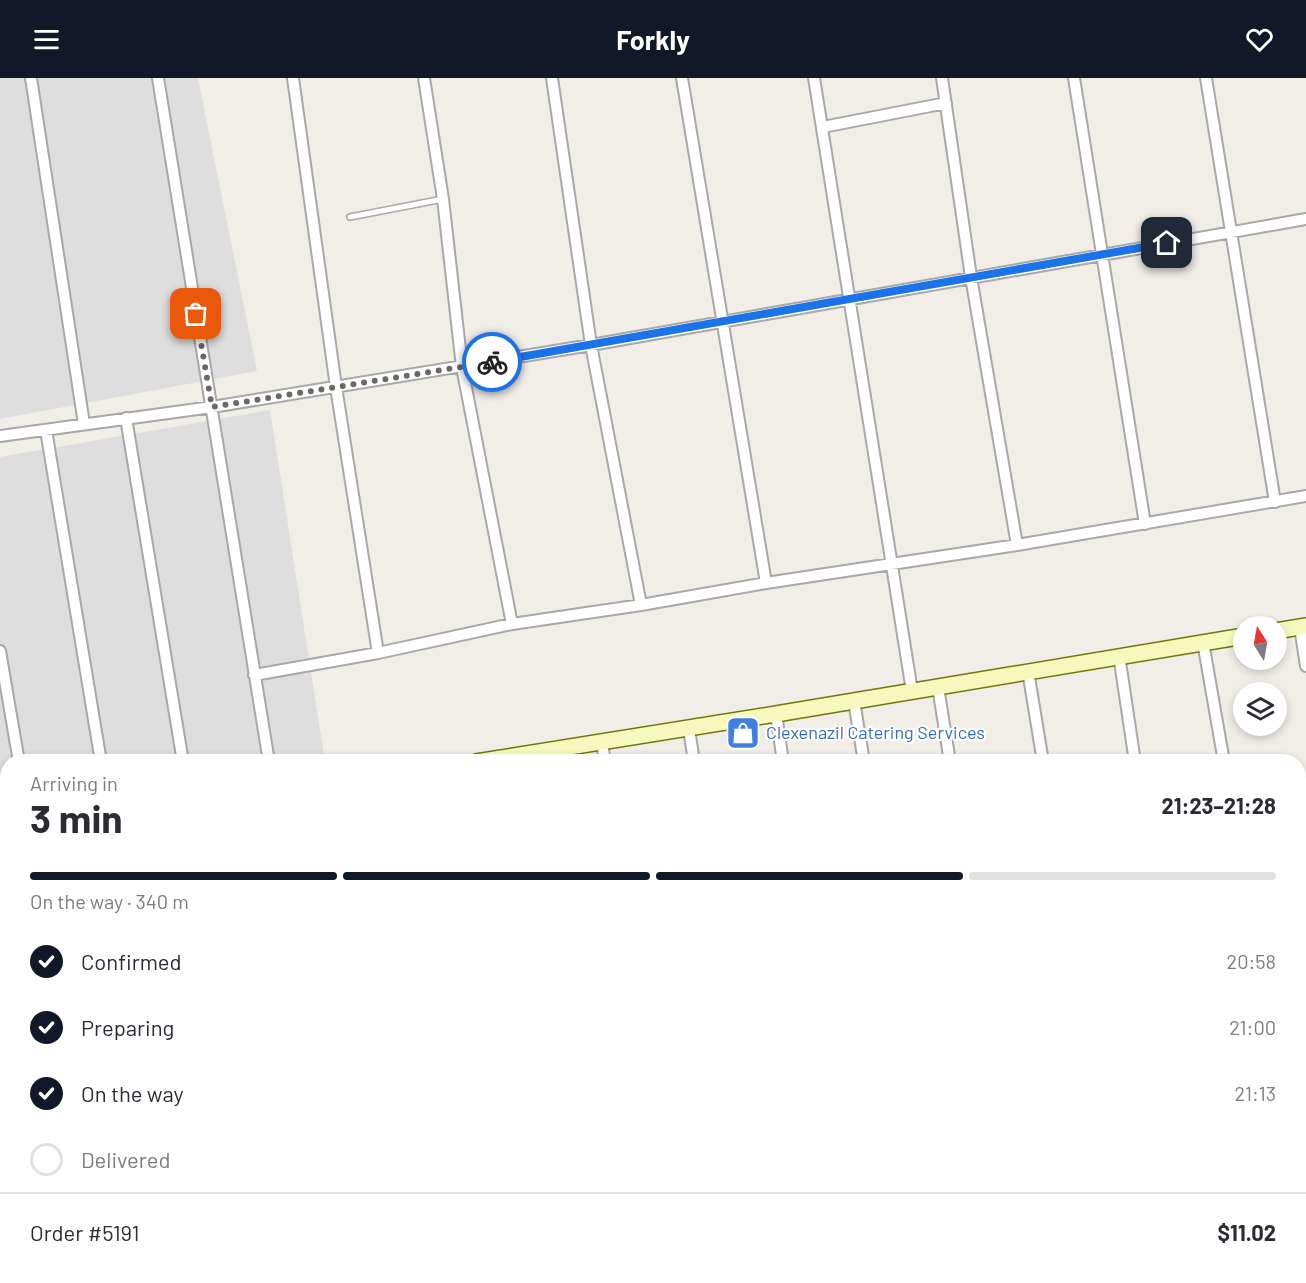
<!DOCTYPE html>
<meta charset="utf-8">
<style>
:root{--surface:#fff;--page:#f2f2f3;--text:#2b2b33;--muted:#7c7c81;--line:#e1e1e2;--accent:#111827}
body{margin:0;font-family:Barlow,sans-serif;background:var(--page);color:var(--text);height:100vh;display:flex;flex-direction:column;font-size:22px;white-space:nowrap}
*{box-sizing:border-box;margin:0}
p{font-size:20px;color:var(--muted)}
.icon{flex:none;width:33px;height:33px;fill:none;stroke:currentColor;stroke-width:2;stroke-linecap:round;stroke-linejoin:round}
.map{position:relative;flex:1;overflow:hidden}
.panel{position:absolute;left:0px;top:676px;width:1306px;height:530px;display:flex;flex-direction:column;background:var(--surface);border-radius:24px 24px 0 0;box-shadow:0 3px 9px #0003}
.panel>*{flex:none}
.needle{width:39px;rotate:349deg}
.buttons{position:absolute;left:1233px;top:538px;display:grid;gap:12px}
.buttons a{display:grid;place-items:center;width:54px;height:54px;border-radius:50%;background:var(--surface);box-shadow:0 3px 9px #0003;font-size:30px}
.pin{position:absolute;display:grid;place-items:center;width:51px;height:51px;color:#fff;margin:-26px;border-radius:12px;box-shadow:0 3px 9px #0006}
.courier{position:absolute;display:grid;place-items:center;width:60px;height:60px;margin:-30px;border:4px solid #1a73e8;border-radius:50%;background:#fff;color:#222;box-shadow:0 2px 8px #0007}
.headline em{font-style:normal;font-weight:700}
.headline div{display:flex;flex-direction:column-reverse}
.headline{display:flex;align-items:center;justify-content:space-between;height:102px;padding:0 30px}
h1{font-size:39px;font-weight:700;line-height:45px}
.bar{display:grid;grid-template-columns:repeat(4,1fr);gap:9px 6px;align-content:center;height:72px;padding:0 30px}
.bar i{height:8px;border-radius:4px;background:var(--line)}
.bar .on{background:var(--accent)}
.bar p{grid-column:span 4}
.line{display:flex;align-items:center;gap:15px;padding:0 30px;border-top:2px solid var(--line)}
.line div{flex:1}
ol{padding:0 30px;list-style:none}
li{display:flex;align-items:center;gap:18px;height:66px}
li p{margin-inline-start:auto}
li .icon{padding:6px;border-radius:50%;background:var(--accent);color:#fff;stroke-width:4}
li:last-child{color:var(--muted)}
li i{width:33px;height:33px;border:3px solid var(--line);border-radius:50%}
header{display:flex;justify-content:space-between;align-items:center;height:78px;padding:0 30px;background:var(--accent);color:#fff;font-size:27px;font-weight:700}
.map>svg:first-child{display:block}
.residential{fill:#dfdede}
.education{fill:#feffe3}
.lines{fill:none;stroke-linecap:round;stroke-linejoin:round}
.lane-casing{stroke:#a8a8a8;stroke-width:8}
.street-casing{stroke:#a8a8a8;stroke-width:14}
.secondary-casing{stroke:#6c7a06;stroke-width:18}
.lane{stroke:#fff;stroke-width:5}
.street{stroke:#fff;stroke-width:10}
.secondary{stroke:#f6f9bd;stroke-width:15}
.done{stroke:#6a6967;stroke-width:6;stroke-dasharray:0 10.8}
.route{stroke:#1a73e8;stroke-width:8}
.labels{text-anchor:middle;stroke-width:4.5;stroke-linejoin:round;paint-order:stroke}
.shop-label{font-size:18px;fill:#366cbe;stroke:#fff;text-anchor:start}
</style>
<header><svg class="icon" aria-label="menu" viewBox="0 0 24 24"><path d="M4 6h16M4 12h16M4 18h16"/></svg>Forkly<svg class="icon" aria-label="heart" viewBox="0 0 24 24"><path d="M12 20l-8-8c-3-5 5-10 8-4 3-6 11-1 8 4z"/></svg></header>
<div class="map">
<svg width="1306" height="1205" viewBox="0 0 1306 1205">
<rect width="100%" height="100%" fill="#f1eee8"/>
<!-- residential -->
<path class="residential" d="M0,0H198L257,293L0,341Z
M270,332L325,684H8V1133L0,1134V379Z
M7,1165L8,1198H345L346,1205H0V1166Z"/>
<!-- education -->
<path class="education" d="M765,1199L766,1205H620L619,1199Z"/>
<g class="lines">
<defs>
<path id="lane" d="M350,139L443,121
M395,1198L396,1205
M608,1198L609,1205"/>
<path id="street" d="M31,0L84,346
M158,0L269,684
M293,0L336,309L378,575
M424,0L443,121L462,289L512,546
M552,0L591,267L641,527
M682,0L766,505
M814,0L912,613
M942,0L971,199L1017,467
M1074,0L1145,446
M1206,0L1275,424
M823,49L946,25
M126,340L183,684
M46,352L101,684
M0,358L212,329L591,267L1306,141
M1300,549L1306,588
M1203,564L1224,684
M0,573L19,684
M1119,577L1135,684
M1028,593L1043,684
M254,597L378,575L512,546L641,527L766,505L1017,467L1306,418
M938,609L950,684
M854,623L864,684
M776,636L783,684
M689,651L694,684
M602,665L605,684
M1299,951L1306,950
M0,1094L8,1145
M1299,1126L1306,1125
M1299,1152L1306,1199
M0,1162L8,1160
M16,1198L17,1205
M103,1198L105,1205
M187,1198L188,1205
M267,1198L268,1205
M356,1198L358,1205
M778,1198L779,1205
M863,1198L865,1205
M947,1198L948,1205
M1033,1198L1034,1205
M1124,1198L1125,1205
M1215,1198L1216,1205
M809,1205L847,1198"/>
<path id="secondary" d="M1276,553L1306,548
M476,684L776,636L1244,558
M0,763L8,761"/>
</defs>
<!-- lane casing -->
<use href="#lane" class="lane-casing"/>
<!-- street casing -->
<use href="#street" class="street-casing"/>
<!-- secondary casing -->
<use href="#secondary" class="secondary-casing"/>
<!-- lane -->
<use href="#lane" class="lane"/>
<!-- street -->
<use href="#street" class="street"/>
<!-- secondary -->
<use href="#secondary" class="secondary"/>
</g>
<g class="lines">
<!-- done -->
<path class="done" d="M196,236L212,329L492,284"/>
<!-- route -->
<path class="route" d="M492,284L1167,165"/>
</g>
<!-- icons -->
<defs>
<symbol id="shop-square" viewBox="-11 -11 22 22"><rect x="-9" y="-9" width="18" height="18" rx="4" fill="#3f7fe0" stroke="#fff"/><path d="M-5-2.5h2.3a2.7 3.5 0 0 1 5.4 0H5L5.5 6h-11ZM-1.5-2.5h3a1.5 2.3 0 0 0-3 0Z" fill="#fff"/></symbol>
</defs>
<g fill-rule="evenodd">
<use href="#shop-square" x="724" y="636" width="38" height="38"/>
</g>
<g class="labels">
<!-- shop labels -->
<g class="shop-label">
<text x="766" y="661">Clexenazil Catering Services</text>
</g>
</g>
</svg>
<div class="buttons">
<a><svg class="needle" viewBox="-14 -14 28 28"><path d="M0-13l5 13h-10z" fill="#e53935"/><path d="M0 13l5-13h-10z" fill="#7c7c81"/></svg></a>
<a><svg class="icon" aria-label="layers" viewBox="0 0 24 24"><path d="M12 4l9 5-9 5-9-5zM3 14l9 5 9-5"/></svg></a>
</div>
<div class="pin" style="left:196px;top:236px;background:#ea580c"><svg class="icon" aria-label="bag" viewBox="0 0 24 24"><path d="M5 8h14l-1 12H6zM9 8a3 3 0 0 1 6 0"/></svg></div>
<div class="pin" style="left:1167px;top:165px;background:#1f2937"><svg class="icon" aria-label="home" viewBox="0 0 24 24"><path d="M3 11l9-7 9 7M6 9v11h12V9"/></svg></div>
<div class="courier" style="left:492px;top:284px"><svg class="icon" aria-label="bike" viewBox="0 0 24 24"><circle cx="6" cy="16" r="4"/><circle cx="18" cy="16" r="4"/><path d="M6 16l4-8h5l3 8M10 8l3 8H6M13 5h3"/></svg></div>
<section class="panel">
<div class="headline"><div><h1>3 min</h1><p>Arriving in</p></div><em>21:23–21:28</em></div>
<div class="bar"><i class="on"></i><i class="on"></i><i class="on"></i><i></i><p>On the way · 340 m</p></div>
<ol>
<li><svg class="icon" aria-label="check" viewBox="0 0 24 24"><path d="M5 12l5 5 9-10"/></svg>Confirmed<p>20:58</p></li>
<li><svg class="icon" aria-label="check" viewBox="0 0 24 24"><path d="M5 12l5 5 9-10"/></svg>Preparing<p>21:00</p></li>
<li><svg class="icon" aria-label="check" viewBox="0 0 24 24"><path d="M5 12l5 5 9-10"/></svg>On the way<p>21:13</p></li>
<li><i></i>Delivered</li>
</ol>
<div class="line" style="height:78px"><div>Order #5191</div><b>$11.02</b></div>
</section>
</div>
